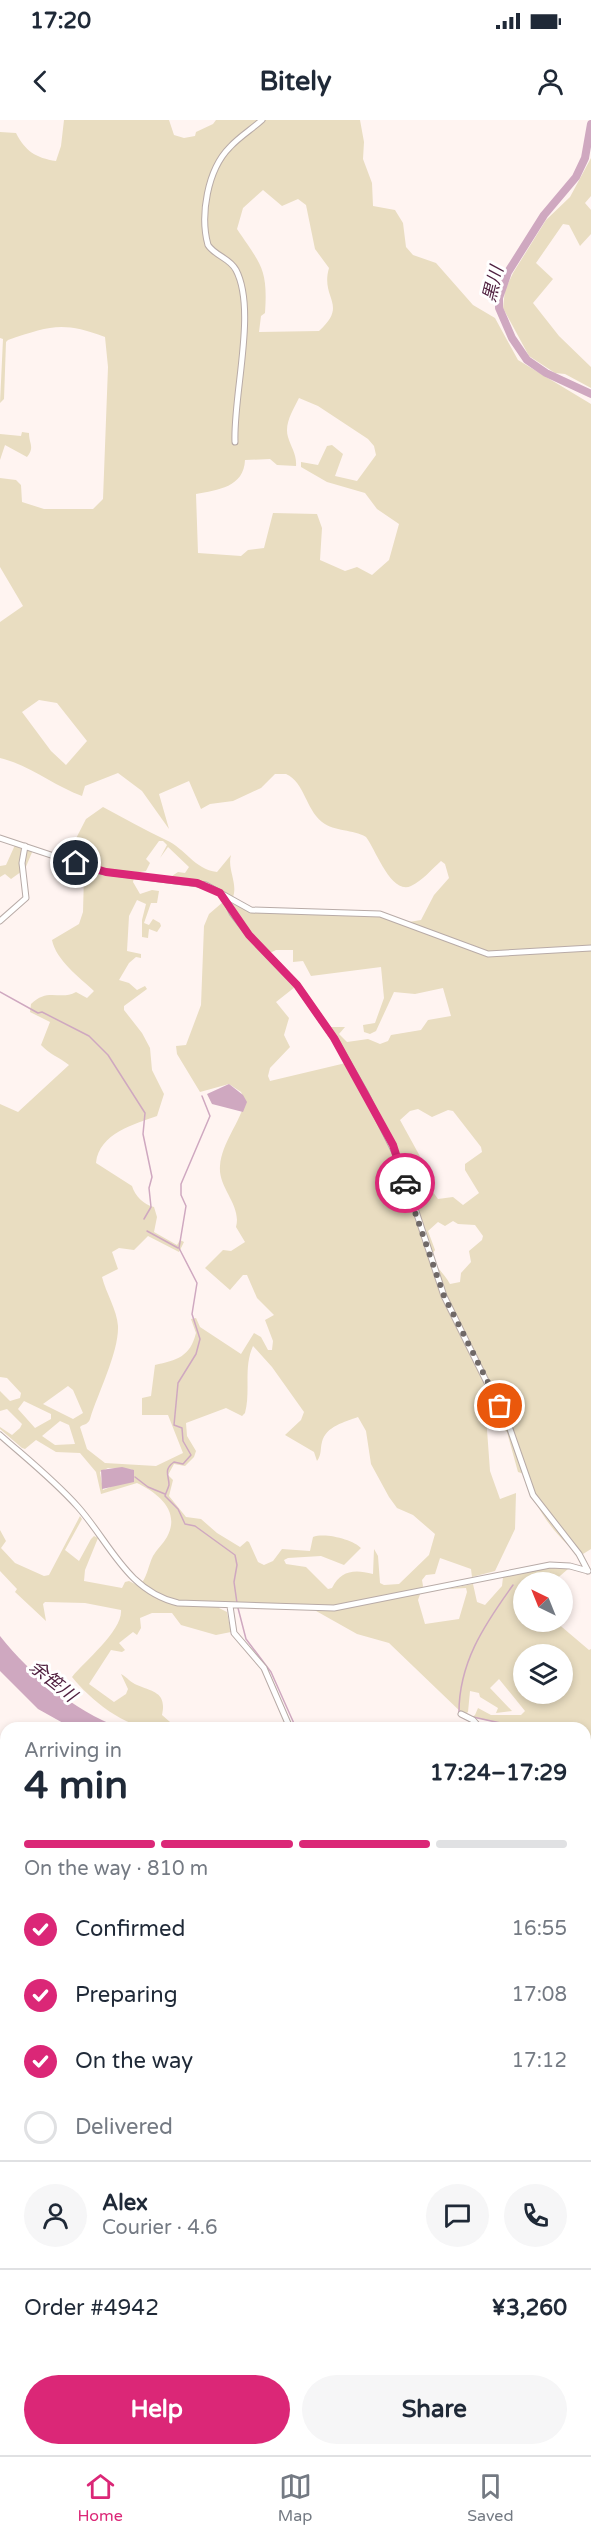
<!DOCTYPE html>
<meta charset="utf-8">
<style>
:root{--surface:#fff;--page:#f6f6f7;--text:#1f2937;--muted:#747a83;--line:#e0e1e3;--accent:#db2777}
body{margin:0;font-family:"Varela Round","Noto Sans JP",sans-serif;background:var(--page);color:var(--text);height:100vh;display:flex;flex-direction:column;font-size:22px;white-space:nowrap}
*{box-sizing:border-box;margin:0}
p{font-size:20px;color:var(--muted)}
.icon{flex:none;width:33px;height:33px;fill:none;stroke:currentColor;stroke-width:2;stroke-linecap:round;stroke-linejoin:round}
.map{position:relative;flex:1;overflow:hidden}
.sheet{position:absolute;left:0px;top:1602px;width:591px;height:734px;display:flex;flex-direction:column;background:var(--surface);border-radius:18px 18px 0 0;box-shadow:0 3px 9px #0003}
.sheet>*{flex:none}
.needle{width:39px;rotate:317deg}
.fabs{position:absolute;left:513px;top:1452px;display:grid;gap:12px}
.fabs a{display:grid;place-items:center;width:60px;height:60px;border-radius:50%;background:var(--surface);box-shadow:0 3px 9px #0003;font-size:30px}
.pin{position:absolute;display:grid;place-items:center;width:51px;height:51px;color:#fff;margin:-26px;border:3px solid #fff;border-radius:50%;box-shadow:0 2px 6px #0007}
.courier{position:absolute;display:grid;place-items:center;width:60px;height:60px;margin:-30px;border:4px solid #db2777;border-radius:50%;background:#fff;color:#222;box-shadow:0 2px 8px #0007}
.overview em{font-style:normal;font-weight:700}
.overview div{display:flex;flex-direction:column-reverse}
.overview{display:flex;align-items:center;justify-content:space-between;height:102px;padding:0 24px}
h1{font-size:39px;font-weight:700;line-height:45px}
.bar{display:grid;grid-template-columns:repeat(4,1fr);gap:9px 6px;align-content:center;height:72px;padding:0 24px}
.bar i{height:8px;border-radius:4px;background:var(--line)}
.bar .current{background:var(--accent)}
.bar p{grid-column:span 4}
.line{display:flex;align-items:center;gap:15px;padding:0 24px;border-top:2px solid var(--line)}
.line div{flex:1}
.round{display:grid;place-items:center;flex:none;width:63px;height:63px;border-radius:32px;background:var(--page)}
ol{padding:0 24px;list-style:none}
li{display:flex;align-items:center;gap:18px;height:66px}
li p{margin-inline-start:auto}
li .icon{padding:6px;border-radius:50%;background:var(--accent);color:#fff;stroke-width:4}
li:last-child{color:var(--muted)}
li i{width:33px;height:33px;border:3px solid var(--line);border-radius:50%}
.primary-button{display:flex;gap:12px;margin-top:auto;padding:12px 24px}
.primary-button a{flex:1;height:69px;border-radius:36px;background:var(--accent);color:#fff;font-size:24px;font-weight:700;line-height:69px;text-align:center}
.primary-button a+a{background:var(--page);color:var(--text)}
.status{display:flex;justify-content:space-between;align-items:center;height:42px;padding:0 30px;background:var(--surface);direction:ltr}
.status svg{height:16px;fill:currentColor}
header{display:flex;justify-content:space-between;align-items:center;height:78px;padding:0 24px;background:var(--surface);font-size:27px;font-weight:700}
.menu{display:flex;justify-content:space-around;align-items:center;height:84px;border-top:2px solid var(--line);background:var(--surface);font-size:16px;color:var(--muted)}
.menu a{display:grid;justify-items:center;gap:3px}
.menu .current{color:var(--accent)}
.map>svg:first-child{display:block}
.green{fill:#e9ddc1;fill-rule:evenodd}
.water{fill:#cfa8c0}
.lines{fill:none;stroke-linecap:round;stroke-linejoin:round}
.stream{stroke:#cfa8c0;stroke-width:1.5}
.river{stroke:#cfa8c0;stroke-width:8}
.minor-casing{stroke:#b8aba7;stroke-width:7}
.minor{stroke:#fff;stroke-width:5}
.done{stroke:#706967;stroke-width:6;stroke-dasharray:0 10.8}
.route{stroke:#db2777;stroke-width:8}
.labels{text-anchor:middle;stroke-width:6;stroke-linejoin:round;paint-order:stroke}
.water-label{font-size:18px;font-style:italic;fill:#4e1e3e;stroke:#fff}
</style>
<div class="status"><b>17:20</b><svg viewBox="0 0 49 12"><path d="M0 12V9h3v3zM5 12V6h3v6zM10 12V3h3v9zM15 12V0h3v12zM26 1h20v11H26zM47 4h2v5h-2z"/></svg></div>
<header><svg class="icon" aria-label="back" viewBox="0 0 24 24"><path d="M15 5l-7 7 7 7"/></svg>Bitely<svg class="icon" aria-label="person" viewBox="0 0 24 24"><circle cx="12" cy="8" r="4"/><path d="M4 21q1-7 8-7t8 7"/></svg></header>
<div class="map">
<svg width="591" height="2335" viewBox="0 0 591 2335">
<rect width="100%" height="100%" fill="#fff4f1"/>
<!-- green -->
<path class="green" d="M64,0H169L174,15L184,18L195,16L196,12L213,4L216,0H360L364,22L363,39L372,63L373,86L395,90L403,103L406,127L413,135L436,143L473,185L495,198L518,240L591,284V1429L583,1434C578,1429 571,1429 567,1424C548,1406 531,1379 524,1354L518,1352L507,1312L495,1304L490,1293L486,1296L490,1351L500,1379L516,1373L515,1409L495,1451L472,1457L471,1449L440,1438L435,1454L426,1455L422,1460L423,1466L418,1480L425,1504L459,1499L467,1472L466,1468L447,1469L473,1464L477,1482L485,1485L502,1466L503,1457L555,1446L568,1449L553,1462H524V1502H556L589,1530L591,1529V1653L585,1647V1608H521L472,1597L475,1595L478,1588L491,1595H521L525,1591L499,1559L490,1568L512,1591L496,1593L498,1588L480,1577L479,1573L470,1571L468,1592L464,1595L389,1523L357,1514L309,1487L219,1484V1488L227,1492L231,1512L216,1515L181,1505L172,1493H152L140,1498L141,1508L137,1515L133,1512L119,1523L125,1530L122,1532L111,1530L89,1564L114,1582L126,1574L128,1569L121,1554C127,1557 131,1563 137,1565C153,1572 167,1572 162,1595L170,1602V1607C135,1617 92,1582 72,1557C85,1541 123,1510 121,1490L85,1483L45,1482L43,1484L46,1501L15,1472L17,1469L0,1451V1410L6,1421L1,1428L15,1443L44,1456L49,1455L80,1396L82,1399L65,1430L79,1441L91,1419L94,1416L98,1418L85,1450L84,1461L122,1468L125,1462L129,1461L139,1466C147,1459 148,1446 153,1436C157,1429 163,1424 167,1417C181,1391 158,1373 137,1363L101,1374L96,1352L80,1333L56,1332L36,1320L25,1329L22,1328L0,1309V1307L12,1315L20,1308L22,1304L7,1289L0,1291V1271L10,1281L20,1278L21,1273L7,1258L0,1257V984L18,992L69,945C59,937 49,934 41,925L50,902L30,892L31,884C48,867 60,881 76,872L87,878L94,871C79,857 56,840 52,820L79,804L83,792L84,754L67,748V736L86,699L103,687C124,698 145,710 166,720C186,729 194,749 217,752L231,735C227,749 238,763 233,777L215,768L169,758L178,752L185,753L189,747L168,727L160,738L167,725L163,721H159L146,739L150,743L146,751L135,753L133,762L140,774L152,770L159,771L157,783H151L144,803L149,805L153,799L160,803L161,806L157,812L149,809L148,818L142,817V800L146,784L137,780L129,796L127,831L141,834V838L136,837L129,843L119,860L129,863L137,870L145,866L147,869L124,886V890L142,913L150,928L152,950L164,974L157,996C135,1004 99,1013 96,1043L132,1066C135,1076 144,1085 154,1087L157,1097L154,1112L177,1125L180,1120L184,1122L179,1132L148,1116L134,1130L119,1128L112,1132L118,1149L102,1157C106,1173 117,1190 118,1206C119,1232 98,1273 90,1299C88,1305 83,1304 80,1307L87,1329L105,1343L156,1346L183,1333L168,1295H142V1278L151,1276L155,1245C177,1240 190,1237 196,1213L191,1199L196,1198L200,1207L241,1234L254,1213L261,1217L268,1230H272L273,1221L265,1200L274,1195L257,1178L247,1155H243L230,1170L205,1148L223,1130L231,1131L245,1122L236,1107C242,1085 218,1068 220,1046C222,1022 240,1003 245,981L241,972L229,964L200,972L177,934L176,926L186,925L201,885L204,806L209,794L223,782L232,783L250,792L382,796L409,802L421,800L434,775L449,758L445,744L441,741C432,749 422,761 411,766C391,775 376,730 366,717C353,709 335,712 322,702C305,688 305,663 286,654H275L261,668L233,681L210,684L201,689L189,661L159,674L169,709L142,671L118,653L85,666L82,676C54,666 30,645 0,638V502L23,486L0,447V358L16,360L21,365L22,382L44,389H93L103,379L108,247L105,217C62,201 50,206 8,220L6,222L4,279L0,283L3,219L0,218V12L16,13C25,31 36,38 56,41L61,26ZM263,70L282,86L298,79L306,85L315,129L329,148C320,179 349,184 319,211L259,212L261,196L265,193C268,148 261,145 237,109L243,88ZM299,278L318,286L368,319L374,326L376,335L357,361L335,356L343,334L332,325L327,326L318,345L301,342V347L327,362L365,373L377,389L399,404L389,440L372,455L357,447L345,451L320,440L322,408L317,394L273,393L264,428L248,430L241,436L198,433L196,374C218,370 244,367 245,340L270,339L277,345L296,346C297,335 291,327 288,317C284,304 293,290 299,278ZM39,580L57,583L87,621L66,645L51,631L22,592ZM276,830H293V842L303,841L311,856L381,847L384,878L375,903L363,905L364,912L370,914L376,911L394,872L415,874L443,868L451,896L428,900L421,910L391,915L388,921L380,924L368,919L347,922L339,914L345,907H330L350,942L270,961L268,956L270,948L290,927L284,915L289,898L276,882L295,867L269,838L270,833ZM418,989L432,997L448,990L453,991L481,1027L482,1032L465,1044V1050L479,1073L463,1085L453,1077L438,1079L430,1068L422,1040L400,1000L410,991ZM453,1101L458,1104L475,1105L483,1116L482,1120L469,1131L471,1142L461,1153L460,1162L450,1164C444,1153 436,1148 431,1136L435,1130L428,1111L438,1102L445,1106ZM253,1226L272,1247L304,1292L301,1300L285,1315L314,1332L317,1341C322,1334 320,1329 322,1322C326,1306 345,1302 358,1297L366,1311L371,1344L389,1377L397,1388L413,1395L435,1414L429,1435L399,1464L384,1465L380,1463L378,1436L374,1429L373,1454C353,1449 341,1451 332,1468L328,1469L306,1447L286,1444L284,1440L288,1438L321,1436L344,1445L361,1428C354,1420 325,1412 313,1417L310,1431L282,1429L273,1441L264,1445L258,1442L249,1422L247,1421L240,1427L217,1413L201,1399L186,1397L169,1376L173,1360L168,1355L174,1344L185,1346L194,1337L196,1331L187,1316L186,1303L226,1288L242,1296L245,1293C251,1270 243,1248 253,1226ZM68,1266L73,1270L83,1293L73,1299L43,1284ZM24,1281L51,1294V1299L35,1308L18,1289ZM60,1301L69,1305L75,1324L55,1325L42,1316ZM108,1348L132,1349L113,1366L103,1370L100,1352ZM524,1534H562V1574H524Z
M591,38V76L585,83L591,90V114L580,126L569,105L563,104L536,143L553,159L533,183L559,216L591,247V268L565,254L555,253L529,236L503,188L505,170L513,153L546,100L570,77Z
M22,312L29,313C29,324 35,327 27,337L5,325L0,340V314L21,316Z
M15,725L33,730L25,749L11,759L5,754L0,757V746L6,745Z
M0,1669H6V1975L0,1973V1939L4,1948L5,1946L0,1935Z
M6,2147V2295L0,2302V2148Z
M585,2178L591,2186V2296H585Z
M221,2330H552V2335H223Z"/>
<!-- water -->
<path class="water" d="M229,964L243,975L247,982L243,992L212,984L207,974Z
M122,1347L134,1350V1362L102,1369L101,1350Z
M0,1516C32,1556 72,1589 120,1608H72L38,1589L0,1551Z"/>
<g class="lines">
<!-- stream -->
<path class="stream" d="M0,872L38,893L42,892L89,916L108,935L145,993L143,1014L152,1057L149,1068L151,1087L144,1099
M202,976L210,996L181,1064V1075L186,1086L179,1128L197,1163L192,1194L200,1219L196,1234L178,1263L174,1305L182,1308L183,1321L191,1335L183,1344L174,1342C163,1350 169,1355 169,1365C168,1369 166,1372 165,1376L178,1389L185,1404L195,1406L235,1435L237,1445L234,1462L237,1483
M147,1111L178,1128
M135,1357L148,1367L165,1374
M238,1488L246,1519L271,1552L296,1608
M473,1597L523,1608
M473,1603L459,1595C458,1544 484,1505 513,1465
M585,1645L591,1650"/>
<!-- river -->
<path class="river" d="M591,4L585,38L576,57L544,95L508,152L499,178V188L512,218L527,240L546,253L591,274
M0,2020L6,2023"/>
<defs>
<path id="minor" d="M235,322C233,275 257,190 236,150C230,138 215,136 208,125C200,96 207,50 230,27C239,17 252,9 262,0
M0,718L99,751L206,765L251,790L380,794L488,834L591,828
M225,778L232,793L249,815L297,865L334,918L366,974L400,1043L444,1176L510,1309L533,1375L579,1434L588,1451
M0,801L26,778L22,743L25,726
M0,1315C26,1338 54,1360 78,1387C110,1423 127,1471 178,1483L334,1488L550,1445L570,1446L588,1451
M230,1486L234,1513L264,1548L290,1608
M461,1594L473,1600L480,1608
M585,1773L591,1786
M0,2032L6,2034
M103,2335L105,2330"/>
</defs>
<!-- minor casing -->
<use href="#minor" class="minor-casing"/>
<!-- minor -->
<use href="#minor" class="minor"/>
</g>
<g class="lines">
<!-- done -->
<path class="done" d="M405,1063L444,1176L500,1286"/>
<!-- route -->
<path class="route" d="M76,743L106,752L197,763L220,773L249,815L297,865L334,918L393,1025L405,1063"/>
</g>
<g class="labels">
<!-- water labels -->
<g class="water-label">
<text transform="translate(493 164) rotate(-76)" y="6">黒川</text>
<text transform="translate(53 1561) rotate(39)" y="6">余笹川</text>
</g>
</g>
</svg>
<div class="fabs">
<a><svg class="needle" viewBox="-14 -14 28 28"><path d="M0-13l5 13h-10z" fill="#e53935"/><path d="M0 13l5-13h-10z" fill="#747a83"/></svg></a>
<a><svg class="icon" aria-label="layers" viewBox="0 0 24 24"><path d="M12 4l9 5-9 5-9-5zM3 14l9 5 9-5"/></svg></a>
</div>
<div class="pin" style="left:500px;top:1286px;background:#ea580c"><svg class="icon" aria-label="bag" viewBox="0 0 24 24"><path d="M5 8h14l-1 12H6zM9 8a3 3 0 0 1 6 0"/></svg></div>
<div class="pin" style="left:76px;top:743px;background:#1f2937"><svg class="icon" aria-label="home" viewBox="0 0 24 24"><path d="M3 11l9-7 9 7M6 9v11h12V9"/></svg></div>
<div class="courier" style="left:405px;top:1063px"><svg class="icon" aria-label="car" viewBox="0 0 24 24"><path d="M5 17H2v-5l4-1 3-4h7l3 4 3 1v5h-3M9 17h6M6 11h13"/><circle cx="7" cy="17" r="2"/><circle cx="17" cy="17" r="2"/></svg></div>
<section class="sheet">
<div class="overview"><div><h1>4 min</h1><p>Arriving in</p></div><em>17:24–17:29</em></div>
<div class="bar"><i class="current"></i><i class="current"></i><i class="current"></i><i></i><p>On the way · 810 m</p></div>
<ol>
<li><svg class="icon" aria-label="check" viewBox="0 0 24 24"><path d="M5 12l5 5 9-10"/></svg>Confirmed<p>16:55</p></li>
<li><svg class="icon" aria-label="check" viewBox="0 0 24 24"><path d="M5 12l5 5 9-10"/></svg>Preparing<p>17:08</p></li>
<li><svg class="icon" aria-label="check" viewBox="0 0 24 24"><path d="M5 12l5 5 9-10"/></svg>On the way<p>17:12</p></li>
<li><i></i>Delivered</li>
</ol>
<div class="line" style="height:108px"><a class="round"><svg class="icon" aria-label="person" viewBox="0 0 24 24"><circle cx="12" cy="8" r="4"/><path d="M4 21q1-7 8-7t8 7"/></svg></a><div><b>Alex</b><p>Courier · 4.6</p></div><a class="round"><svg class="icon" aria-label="chat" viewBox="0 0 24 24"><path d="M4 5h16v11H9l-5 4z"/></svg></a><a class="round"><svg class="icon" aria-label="phone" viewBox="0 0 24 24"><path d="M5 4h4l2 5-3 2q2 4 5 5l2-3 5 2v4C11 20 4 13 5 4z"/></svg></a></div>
<div class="line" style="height:78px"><div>Order #4942</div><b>¥3,260</b></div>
<div class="primary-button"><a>Help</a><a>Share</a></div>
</section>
</div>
<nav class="menu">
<a class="current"><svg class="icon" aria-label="home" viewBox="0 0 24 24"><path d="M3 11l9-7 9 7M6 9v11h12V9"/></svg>Home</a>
<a><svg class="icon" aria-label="map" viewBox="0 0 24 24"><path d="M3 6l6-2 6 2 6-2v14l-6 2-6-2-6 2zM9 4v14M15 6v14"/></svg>Map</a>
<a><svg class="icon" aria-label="saved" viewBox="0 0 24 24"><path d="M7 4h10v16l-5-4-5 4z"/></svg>Saved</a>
</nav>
